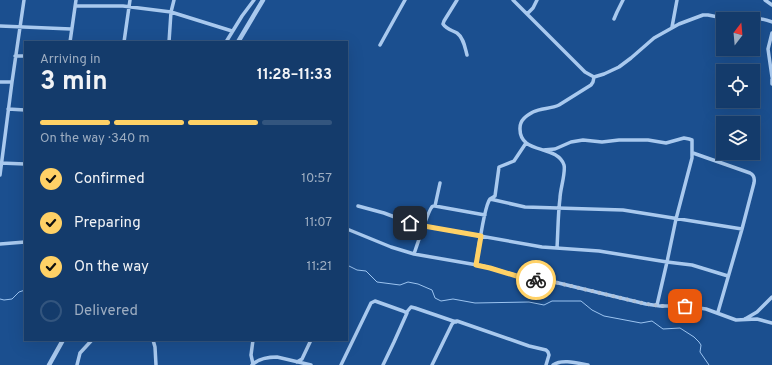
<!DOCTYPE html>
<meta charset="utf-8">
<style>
:root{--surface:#143b6b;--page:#214673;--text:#f1f3f6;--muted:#9dadc1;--line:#33557e;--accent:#ffd166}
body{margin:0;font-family:Overpass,sans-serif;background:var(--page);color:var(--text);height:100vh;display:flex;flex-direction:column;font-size:15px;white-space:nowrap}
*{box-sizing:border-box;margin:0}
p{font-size:13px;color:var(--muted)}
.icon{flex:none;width:22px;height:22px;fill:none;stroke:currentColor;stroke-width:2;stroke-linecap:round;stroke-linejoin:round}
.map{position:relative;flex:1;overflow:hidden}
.sheet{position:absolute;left:24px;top:41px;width:324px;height:300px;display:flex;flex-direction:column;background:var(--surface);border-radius:0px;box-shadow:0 4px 16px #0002,0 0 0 1px var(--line)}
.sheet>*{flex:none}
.needle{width:26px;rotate:16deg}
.controls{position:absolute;left:716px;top:12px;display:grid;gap:8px}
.controls a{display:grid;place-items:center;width:44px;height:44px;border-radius:0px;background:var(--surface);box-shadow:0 4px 16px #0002,0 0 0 1px var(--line);font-size:20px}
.pin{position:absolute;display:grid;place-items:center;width:34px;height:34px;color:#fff;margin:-17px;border-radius:8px;box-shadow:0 2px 6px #0006}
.courier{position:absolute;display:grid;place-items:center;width:40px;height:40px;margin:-20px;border:3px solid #ffd166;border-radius:50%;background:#fff;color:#222;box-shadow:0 1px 5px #0007}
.summary em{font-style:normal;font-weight:700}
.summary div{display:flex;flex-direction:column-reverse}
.summary{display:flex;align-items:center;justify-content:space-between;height:68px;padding:0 16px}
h1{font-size:26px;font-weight:700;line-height:30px}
.bar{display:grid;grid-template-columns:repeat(4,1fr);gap:6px 4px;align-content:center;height:48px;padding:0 16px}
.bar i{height:5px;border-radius:3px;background:var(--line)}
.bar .active{background:var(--accent)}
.bar p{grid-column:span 4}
ol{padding:0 16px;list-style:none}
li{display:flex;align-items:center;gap:12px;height:44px}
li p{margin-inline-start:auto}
li .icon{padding:4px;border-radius:50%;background:var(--accent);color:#111;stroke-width:4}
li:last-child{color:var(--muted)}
li i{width:22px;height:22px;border:2px solid var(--line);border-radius:50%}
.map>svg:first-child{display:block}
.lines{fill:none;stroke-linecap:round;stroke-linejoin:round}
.stream{stroke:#9cc4f0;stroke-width:1}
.minor{stroke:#a9c9ee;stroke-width:3.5}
.tertiary{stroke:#a9c9ee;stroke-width:4.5}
.done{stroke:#afc1d8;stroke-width:4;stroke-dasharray:0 7.2}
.route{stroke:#ffd166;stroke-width:5}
</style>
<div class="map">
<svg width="772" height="365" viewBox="0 0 772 365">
<rect width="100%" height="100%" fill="#1b4f8f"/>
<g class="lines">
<!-- stream -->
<path class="stream" d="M347,265L357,270L366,271L377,282L400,285L408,282L418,284L432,290L435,298L441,301L453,299L475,303L529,302L544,305L552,301H581L592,310L604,316L641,323L652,321L663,329L680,328L694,337L699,342L701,345L700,352L709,365
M0,299L4,300L12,299L19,292L25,290"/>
<!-- minor -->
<path class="minor" d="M457,0L444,21L443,24C447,30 452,30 457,33C464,38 465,48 467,55
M513,0L585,72L594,77L604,74L619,67L631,58L654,38L679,24L703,15H708L728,19
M765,0L772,5
M75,6H123L171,12L232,31
M527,14L533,8L537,0
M614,19L617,12L623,0
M737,19C750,18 760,17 772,22
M0,26L71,29
M672,27L677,0
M772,33L768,49L772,77
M70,42L76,0
M124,42L130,0
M169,42L171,12L174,0
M226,42L242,16L254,0
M380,45L405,0
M15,56H25
M772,79V84
M0,82H12
M8,109L25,110
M543,150L555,149L571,142L583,140L602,142L619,140H648L666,143L684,138L689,139L692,140V158L676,219L667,262L657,305
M693,153L750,173C754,175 755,178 754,183L742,229L718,312
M0,163L25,164
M0,175L12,82L24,0
M490,199L495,196L499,167L514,161L526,143
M358,206L384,213L424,228
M435,206L440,183
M424,226L542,247L599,251L667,262L692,265L728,276
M347,229L391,247L414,254L483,266L532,280H546L646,304L660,306H685L706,309L736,320L757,319L772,323
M0,244L25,242
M557,248C558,231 558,214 560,198C560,190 566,172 564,165C557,144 519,155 520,128C520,120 526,116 533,112C541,108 551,109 559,105L591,85L593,82L594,77
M414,254C416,248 429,209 432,207C432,206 434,206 435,206L485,215
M476,265C478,253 484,206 490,199L525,207L623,210L742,229
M406,313L411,307L415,308L456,322
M745,319L757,312L772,297
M153,340L155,347L156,365
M297,362L302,359L311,340
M253,364L251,355L253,340
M77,365L80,353L92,340
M252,365C258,359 268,357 277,357L311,365
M341,365L371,303L375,301L403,311L407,313L394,342L383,365
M432,365L452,324L454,322L457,321L529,346L546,350L548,352L549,355L546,365
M553,365C562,359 577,363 588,365"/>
<!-- tertiary -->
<path class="tertiary" d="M238,42L263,0
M49,365L63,340"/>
</g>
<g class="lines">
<!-- done -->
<path class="done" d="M536,280H546L646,304L660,306H685"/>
<!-- route -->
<path class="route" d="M410,223L424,228V226L481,236L476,265L490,268L523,278L536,280"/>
</g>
</svg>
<div class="controls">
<a><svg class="needle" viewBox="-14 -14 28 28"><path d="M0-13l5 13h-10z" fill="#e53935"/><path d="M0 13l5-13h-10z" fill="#9dadc1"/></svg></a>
<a><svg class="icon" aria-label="locate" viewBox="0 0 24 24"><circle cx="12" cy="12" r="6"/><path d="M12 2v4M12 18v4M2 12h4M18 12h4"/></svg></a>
<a><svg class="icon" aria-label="layers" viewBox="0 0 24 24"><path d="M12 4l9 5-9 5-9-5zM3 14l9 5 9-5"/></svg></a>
</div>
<div class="pin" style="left:685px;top:306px;background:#ea580c"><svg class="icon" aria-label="bag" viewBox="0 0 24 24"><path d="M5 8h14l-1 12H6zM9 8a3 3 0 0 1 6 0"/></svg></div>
<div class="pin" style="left:410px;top:223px;background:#1f2937"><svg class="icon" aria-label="home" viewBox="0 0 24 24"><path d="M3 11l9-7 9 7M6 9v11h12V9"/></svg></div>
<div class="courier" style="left:536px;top:280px"><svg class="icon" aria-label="bike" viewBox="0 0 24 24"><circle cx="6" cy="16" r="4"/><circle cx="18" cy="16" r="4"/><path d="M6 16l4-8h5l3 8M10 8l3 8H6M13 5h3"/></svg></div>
<section class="sheet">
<div class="summary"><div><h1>3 min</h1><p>Arriving in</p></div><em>11:28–11:33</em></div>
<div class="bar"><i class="active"></i><i class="active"></i><i class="active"></i><i></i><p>On the way · 340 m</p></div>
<ol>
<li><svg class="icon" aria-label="check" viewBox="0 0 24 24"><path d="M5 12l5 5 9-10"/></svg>Confirmed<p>10:57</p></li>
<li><svg class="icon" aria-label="check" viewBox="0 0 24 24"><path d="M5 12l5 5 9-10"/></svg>Preparing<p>11:07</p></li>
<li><svg class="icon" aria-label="check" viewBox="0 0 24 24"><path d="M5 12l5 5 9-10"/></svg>On the way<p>11:21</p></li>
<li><i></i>Delivered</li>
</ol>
</section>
</div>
